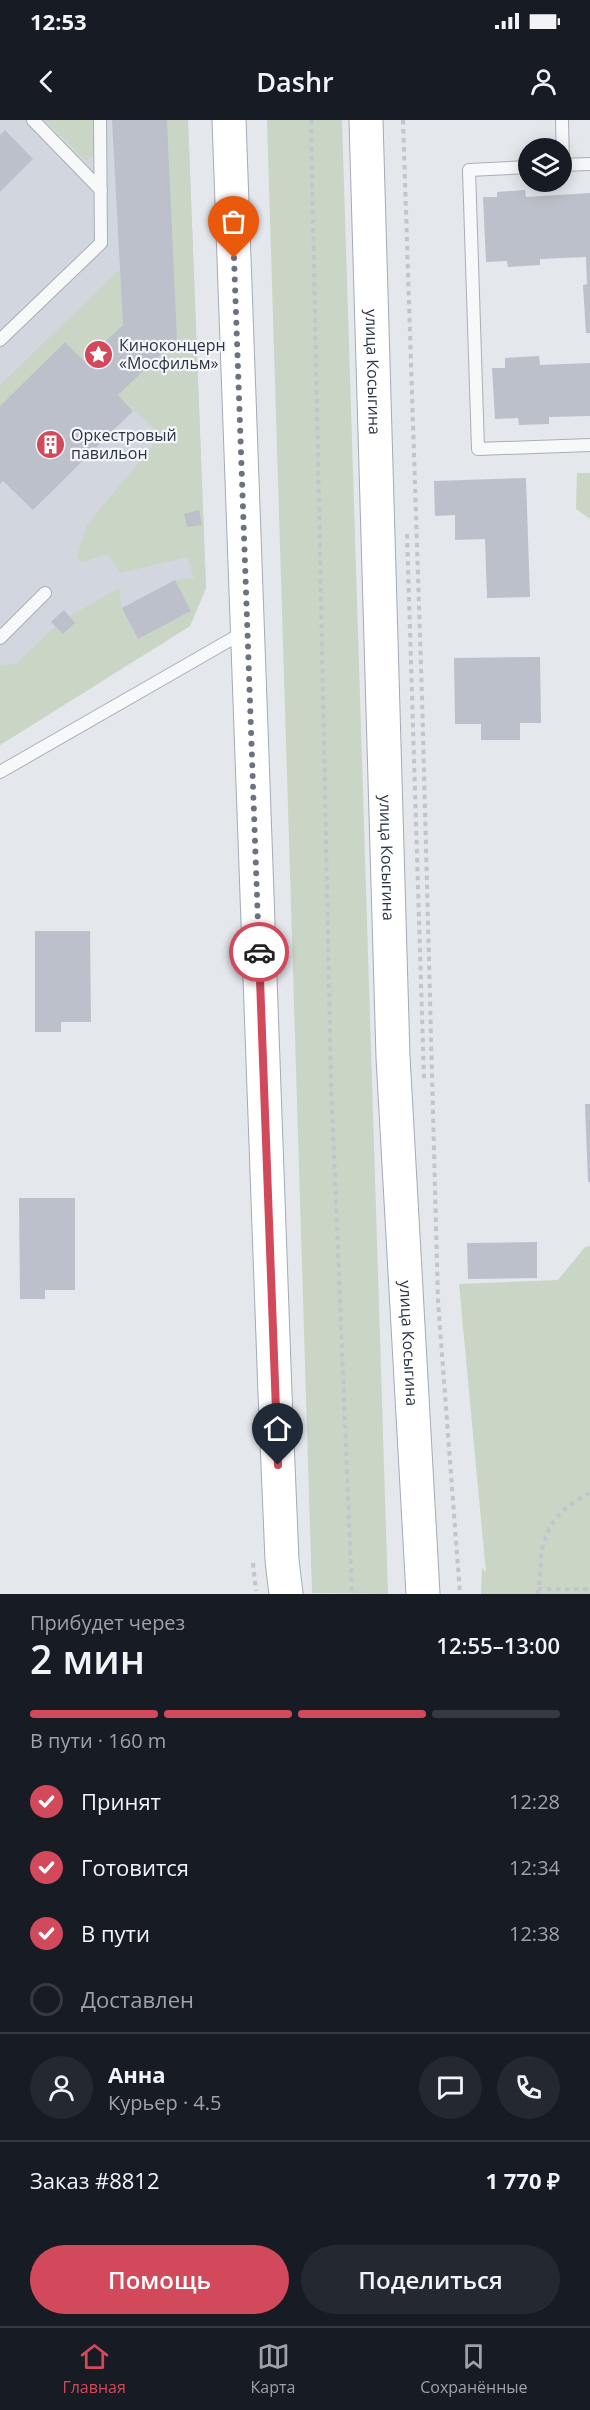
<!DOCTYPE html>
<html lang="ru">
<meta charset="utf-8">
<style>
:root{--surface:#171b24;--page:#242831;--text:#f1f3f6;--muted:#9ea1a6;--line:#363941;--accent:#d1495b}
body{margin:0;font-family:"Open Sans",sans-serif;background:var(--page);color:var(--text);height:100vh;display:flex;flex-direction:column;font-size:22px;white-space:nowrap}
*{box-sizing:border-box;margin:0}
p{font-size:20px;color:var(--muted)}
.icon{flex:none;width:33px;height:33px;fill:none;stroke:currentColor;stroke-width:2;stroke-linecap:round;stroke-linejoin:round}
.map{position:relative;height:1474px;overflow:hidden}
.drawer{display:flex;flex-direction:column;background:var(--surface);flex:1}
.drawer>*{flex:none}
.tools{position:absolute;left:518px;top:18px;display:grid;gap:12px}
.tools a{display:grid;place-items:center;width:54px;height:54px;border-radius:50%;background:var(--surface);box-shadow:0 3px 15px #0003;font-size:30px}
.pin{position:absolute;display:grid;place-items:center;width:51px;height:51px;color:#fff;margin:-62px -26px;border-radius:50% 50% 50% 0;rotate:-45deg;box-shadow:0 0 6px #0007}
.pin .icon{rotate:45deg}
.courier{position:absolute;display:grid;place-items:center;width:60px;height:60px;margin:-30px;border:4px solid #d1495b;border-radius:50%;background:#fff;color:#222;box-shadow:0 2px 8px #0007}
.headline em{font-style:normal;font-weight:600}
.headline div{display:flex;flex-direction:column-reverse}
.headline{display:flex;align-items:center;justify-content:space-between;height:102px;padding:0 30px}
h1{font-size:39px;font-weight:600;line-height:45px}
.bar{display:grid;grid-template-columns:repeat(4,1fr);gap:9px 6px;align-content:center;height:72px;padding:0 30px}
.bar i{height:8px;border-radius:4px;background:var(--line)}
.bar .current{background:var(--accent)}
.bar p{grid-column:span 4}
.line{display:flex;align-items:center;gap:15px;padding:0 30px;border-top:2px solid var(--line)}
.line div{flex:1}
.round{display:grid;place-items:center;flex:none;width:63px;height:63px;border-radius:32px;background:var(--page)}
ol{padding:0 30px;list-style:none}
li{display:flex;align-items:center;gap:18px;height:66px}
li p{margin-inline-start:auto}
li .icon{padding:6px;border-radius:50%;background:var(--accent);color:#fff;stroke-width:4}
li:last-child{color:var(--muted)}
li i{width:33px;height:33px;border:3px solid var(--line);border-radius:50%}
.primary-button{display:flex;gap:12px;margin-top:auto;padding:12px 30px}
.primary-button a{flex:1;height:69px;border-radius:36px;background:var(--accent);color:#fff;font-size:24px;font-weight:600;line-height:69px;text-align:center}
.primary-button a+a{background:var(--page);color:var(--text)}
.status{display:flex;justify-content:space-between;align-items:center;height:42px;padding:0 30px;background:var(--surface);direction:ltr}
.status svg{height:16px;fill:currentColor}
header{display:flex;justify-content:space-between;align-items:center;height:78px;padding:0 30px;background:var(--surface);font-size:27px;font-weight:600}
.tab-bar{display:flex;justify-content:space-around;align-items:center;height:84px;border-top:2px solid var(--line);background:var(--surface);font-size:16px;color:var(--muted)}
.tab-bar a{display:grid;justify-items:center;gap:3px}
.tab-bar .current{color:var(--accent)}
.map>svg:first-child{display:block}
.built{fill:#d2d6de}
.green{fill:#c9d6c5}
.building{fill:#bbc0ca}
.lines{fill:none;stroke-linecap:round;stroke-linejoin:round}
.service-casing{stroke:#a9aeb7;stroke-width:14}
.primary-casing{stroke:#a3abb8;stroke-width:35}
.path{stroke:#c2c5cb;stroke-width:4;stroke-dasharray:4.5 4.5;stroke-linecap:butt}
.service{stroke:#f7f8fa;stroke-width:12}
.primary{stroke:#fff;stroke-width:33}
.done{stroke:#6c737f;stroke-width:6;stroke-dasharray:0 10.8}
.route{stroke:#d1495b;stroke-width:8}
.labels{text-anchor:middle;stroke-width:4.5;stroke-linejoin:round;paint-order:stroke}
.poi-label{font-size:16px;fill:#2b3445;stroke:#f4f6f9;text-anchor:start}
.street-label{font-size:16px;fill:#2b3445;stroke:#f4f6f9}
</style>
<div class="status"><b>12:53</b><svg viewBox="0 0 49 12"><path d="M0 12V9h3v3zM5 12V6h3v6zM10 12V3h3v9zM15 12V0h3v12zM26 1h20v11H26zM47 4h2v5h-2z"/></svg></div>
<header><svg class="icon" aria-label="back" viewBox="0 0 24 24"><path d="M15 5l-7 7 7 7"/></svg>Dashr<svg class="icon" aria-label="person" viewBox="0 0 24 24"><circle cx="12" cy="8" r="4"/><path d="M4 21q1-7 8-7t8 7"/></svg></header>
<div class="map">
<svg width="590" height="1474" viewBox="0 0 590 1474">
<rect width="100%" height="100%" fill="#e4e7ec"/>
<!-- built -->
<path class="built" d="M0,0H188L206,468L190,506L0,625Z"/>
<!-- green -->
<path class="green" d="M45,0H93L94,36L86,41Z
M167,0H188L206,468L190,506L0,625V546L17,543L61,501L119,468L122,488L138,519L191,491L175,460L194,458L187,437L120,453L108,434L82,442L77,437L87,405L161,315L118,275L177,219Z
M267,0H342L388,1474L312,1473Z
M120,149L123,205L84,241L65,222L0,286V265Z
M577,353H590V399L576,389Z
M590,1126V1474H481L482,1447L486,1453L459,1164L558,1160L585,1127Z"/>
<!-- building -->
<path class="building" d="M112,0H167L177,219L118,275L133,291L33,390L3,361L0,364V286L65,222L84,241L123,205Z
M5,10L33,39L0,72V15Z
M525,70L526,77L590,73V213H586L583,165L587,164L586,137L540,139V145L508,147L507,141L486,142L483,77H497V72Z
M539,236L540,245L590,243V296L549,297V304L519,305L518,298L495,299L492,248H505V238Z
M526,358L530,477L487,478L485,419L455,420V395L435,396L434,361Z
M199,390L202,405L187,407L184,394Z
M175,460L191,491L138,519L122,488Z
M64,490L75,503L63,514L51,502Z
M540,537L541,603H520V620H481V604H455L454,538Z
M35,811H90L91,902H61V912H35Z
M585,984H590V1062H588Z
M19,1078H75V1170H45V1179H20Z
M537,1122V1158L468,1159L467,1123Z"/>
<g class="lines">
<defs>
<path id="service" d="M33,0L101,70
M562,0L563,45
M561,45L590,44
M528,47L469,50L478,329L590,325
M0,220L101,123L100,0
M0,518L45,473
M0,652L244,512"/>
<g id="primary">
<path d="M229,0L275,1273L282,1440L286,1474"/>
<path id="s1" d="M366,0L393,937L423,1474"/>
</g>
</defs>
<!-- service casing -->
<use href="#service" class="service-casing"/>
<!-- primary casing -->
<use href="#primary" class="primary-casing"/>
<!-- path -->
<path class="path" d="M311,0L331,961L352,1474
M403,0L422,576L438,1181L460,1474
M407,414L424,959
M253,1443L256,1471
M538,1469H590
M537,1474C541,1462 540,1449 541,1437C545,1404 562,1387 590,1373"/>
<!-- service -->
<use href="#service" class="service"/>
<!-- primary -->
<use href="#primary" class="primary"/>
</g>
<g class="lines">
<!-- done -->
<path class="done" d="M234,138L259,832"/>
<!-- route -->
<path class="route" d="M259,832L278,1345"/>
</g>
<!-- icons -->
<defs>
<symbol id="sight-disc" viewBox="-11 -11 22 22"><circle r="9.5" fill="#d1495b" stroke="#f4f6f9"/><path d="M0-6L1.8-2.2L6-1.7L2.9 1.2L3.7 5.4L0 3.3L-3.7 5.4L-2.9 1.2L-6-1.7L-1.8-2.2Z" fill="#fff"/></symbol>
<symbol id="building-disc" viewBox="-11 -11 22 22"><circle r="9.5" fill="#d1495b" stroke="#f4f6f9"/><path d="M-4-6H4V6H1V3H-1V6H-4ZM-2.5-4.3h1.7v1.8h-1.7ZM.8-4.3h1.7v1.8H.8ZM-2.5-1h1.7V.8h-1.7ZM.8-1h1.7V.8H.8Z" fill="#fff"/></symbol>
</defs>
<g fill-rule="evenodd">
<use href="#sight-disc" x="82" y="218" width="33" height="33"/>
<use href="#building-disc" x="34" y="308" width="33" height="33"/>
</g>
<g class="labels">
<!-- poi labels -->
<g class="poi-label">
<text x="119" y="231">Киноконцерн<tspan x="119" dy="18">«Мосфильм»</tspan></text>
<text x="71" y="321">Оркестровый<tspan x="71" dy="18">павильон</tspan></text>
</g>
<!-- street labels -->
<g class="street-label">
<text dy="6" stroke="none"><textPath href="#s1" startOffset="252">улица Косыгина</textPath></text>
<text dy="6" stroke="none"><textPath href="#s1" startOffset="738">улица Косыгина</textPath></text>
<text dy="6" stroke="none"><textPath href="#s1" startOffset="1224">улица Косыгина</textPath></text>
</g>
</g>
</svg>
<div class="tools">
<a><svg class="icon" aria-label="layers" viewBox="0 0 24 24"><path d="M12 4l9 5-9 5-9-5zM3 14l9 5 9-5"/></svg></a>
</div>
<div class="pin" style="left:234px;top:138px;background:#ea580c"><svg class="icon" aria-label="bag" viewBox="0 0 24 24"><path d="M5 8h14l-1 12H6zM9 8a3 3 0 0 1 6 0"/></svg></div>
<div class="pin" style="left:278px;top:1345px;background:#1f2937"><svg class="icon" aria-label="home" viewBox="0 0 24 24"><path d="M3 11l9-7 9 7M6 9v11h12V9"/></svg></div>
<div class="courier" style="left:259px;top:832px"><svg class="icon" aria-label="car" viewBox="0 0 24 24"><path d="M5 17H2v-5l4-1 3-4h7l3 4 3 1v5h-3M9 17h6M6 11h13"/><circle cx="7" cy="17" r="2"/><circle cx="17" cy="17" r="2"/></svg></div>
</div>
<section class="drawer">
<div class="headline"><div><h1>2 мин</h1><p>Прибудет через</p></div><em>12:55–13:00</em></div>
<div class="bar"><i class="current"></i><i class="current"></i><i class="current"></i><i></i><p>В пути · 160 m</p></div>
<ol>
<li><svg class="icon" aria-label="check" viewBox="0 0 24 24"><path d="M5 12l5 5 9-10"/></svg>Принят<p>12:28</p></li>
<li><svg class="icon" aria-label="check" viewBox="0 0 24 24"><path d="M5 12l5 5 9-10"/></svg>Готовится<p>12:34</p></li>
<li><svg class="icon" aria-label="check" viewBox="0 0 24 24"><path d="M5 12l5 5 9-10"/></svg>В пути<p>12:38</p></li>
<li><i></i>Доставлен</li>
</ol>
<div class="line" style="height:108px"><a class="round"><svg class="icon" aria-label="person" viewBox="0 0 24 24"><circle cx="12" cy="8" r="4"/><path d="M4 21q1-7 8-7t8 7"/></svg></a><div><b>Анна</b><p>Курьер · 4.5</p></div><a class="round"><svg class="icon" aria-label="chat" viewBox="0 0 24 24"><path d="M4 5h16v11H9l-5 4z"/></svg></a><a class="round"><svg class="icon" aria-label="phone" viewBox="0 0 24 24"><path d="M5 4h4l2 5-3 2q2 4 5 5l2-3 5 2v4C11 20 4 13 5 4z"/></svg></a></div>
<div class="line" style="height:78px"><div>Заказ #8812</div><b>1 770 ₽</b></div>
<div class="primary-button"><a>Помощь</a><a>Поделиться</a></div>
</section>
<nav class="tab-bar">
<a class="current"><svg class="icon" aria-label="home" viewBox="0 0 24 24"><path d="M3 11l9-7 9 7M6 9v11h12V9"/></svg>Главная</a>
<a><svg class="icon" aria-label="map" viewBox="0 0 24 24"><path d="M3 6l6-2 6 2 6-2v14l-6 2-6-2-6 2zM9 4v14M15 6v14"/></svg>Карта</a>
<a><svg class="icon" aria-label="saved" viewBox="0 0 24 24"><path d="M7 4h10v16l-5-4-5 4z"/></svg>Сохранённые</a>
</nav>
